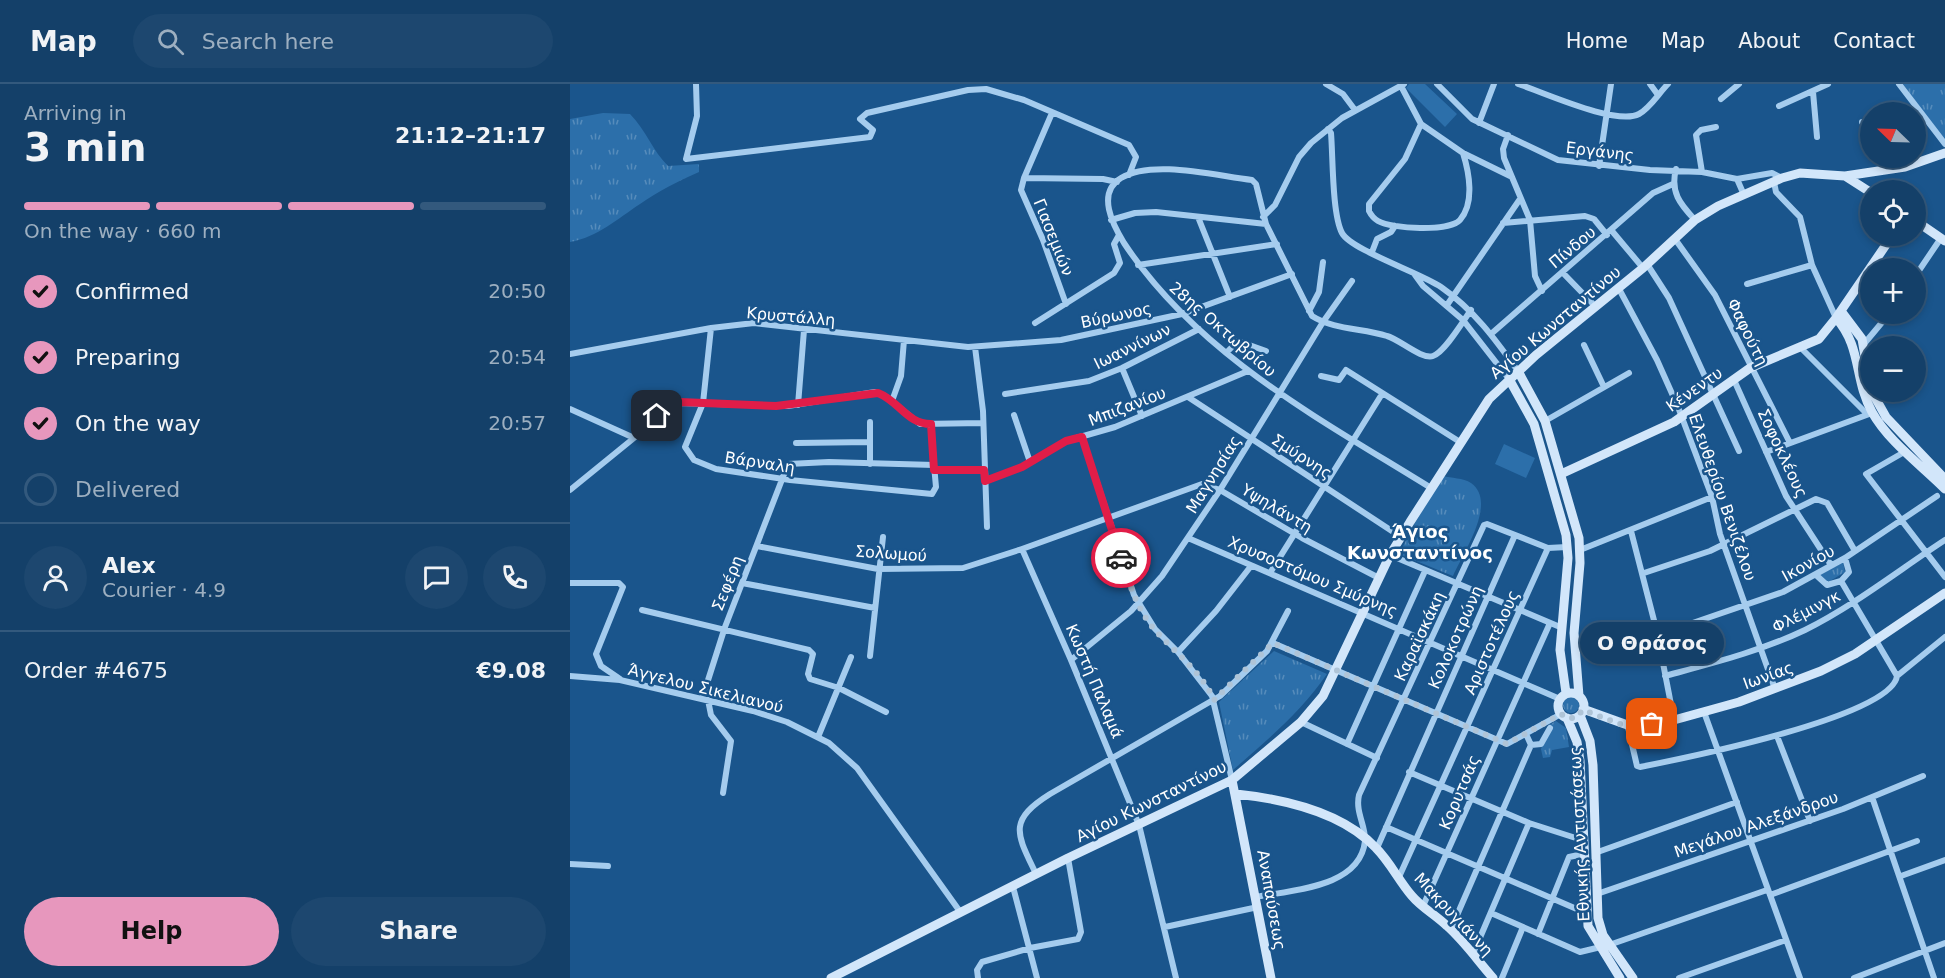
<!DOCTYPE html>
<meta charset="utf-8">
<style>
:root{--surface:#144069;--page:#1d476f;--text:#f1f3f6;--muted:#9dafc0;--line:#33597d;--accent:#e797bd}
body{margin:0;font-family:"DejaVu Sans",sans-serif;background:var(--page);color:var(--text);height:100vh;display:flex;flex-direction:column;font-size:22px;white-space:nowrap}
*{box-sizing:border-box;margin:0}
p{font-size:20px;color:var(--muted)}
.icon{flex:none;width:33px;height:33px;fill:none;stroke:currentColor;stroke-width:2;stroke-linecap:round;stroke-linejoin:round}
.map{position:relative;flex:1;overflow:hidden}
.drawer{display:flex;flex-direction:column;background:var(--surface);width:570px}
.drawer>*{flex:none}
.needle{width:39px;rotate:293deg}
.fabs{position:absolute;left:1290px;top:18px;display:grid;gap:12px}
.fabs a{display:grid;place-items:center;width:66px;height:66px;border-radius:50%;background:var(--surface);box-shadow:0 3px 9px #0003,0 0 0 2px var(--line);font-size:30px}
.pin{position:absolute;display:grid;place-items:center;width:51px;height:51px;color:#fff;margin:-26px;border-radius:12px;box-shadow:0 3px 9px #0006}
.courier{position:absolute;display:grid;place-items:center;width:60px;height:60px;margin:-30px;border:4px solid #e11d48;border-radius:50%;background:#fff;color:#222;box-shadow:0 2px 8px #0007}
.bubble{position:absolute;height:42px;border-radius:21px;background:var(--surface);box-shadow:0 3px 9px #0003,0 0 0 2px var(--line);font-size:20px;font-weight:700;line-height:42px;text-align:center}
.summary em{font-style:normal;font-weight:700}
.summary div{display:flex;flex-direction:column-reverse}
.summary{display:flex;align-items:center;justify-content:space-between;height:102px;padding:0 24px}
h1{font-size:39px;font-weight:700;line-height:45px}
.bar{display:grid;grid-template-columns:repeat(4,1fr);gap:9px 6px;align-content:center;height:72px;padding:0 24px}
.bar i{height:8px;border-radius:4px;background:var(--line)}
.bar .current{background:var(--accent)}
.bar p{grid-column:span 4}
.line{display:flex;align-items:center;gap:15px;padding:0 24px;border-top:2px solid var(--line)}
.line div{flex:1}
.round{display:grid;place-items:center;flex:none;width:63px;height:63px;border-radius:32px;background:var(--page)}
ol{padding:0 24px;list-style:none}
li{display:flex;align-items:center;gap:18px;height:66px}
li p{margin-inline-start:auto}
li .icon{padding:6px;border-radius:50%;background:var(--accent);color:#111;stroke-width:4}
li:last-child{color:var(--muted)}
li i{width:33px;height:33px;border:3px solid var(--line);border-radius:50%}
.button{display:flex;gap:12px;margin-top:auto;padding:12px 24px}
.button a{flex:1;height:69px;border-radius:36px;background:var(--accent);color:#111;font-size:24px;font-weight:700;line-height:69px;text-align:center}
.button a+a{background:var(--page);color:var(--text)}
header{display:flex;align-items:center;gap:36px;box-sizing:border-box;height:84px;padding:0 30px;background:var(--surface);border-bottom:2px solid var(--line)}
header strong{font-size:28px}
nav{display:flex;gap:33px;margin-inline-start:auto;font-size:21px}
.search{width:420px;height:54px;background:var(--page);display:flex;align-items:center;gap:15px;box-sizing:border-box;padding:0 21px;border-radius:33px;color:var(--muted);font-size:22px}
main{display:flex;flex:1;min-height:0}
.map>svg:first-child{display:block}
.grass{fill:url(#grass-tufts)}
.garden{fill:#2c6faa}
.lines{fill:none;stroke-linecap:round;stroke-linejoin:round}
.street{stroke:#a5ccee;stroke-width:6}
.secondary{stroke:#d2e6fa;stroke-width:9}
.done{stroke:#afc4d7;stroke-width:6;stroke-dasharray:0 10.8}
.route{stroke:#e11d48;stroke-width:8}
.labels{text-anchor:middle;stroke-width:5;stroke-linejoin:round;paint-order:stroke}
.street-label{font-size:16px;fill:#fff;stroke:#1a558c}
.neighbourhood-label{font-size:18px;font-weight:bold;fill:#fff;stroke:#1a558c}
</style>
<header>
<strong>Map</strong>
<div class="search"><svg class="icon" aria-label="search" viewBox="0 0 24 24"><circle cx="10" cy="10" r="6"/><path d="M15 15l6 6"/></svg>Search here</div>
<nav><a>Home</a><a>Map</a><a>About</a><a>Contact</a></nav>
</header>
<main>
<section class="drawer">
<div class="summary"><div><h1>3 min</h1><p>Arriving in</p></div><em>21:12–21:17</em></div>
<div class="bar"><i class="current"></i><i class="current"></i><i class="current"></i><i></i><p>On the way · 660 m</p></div>
<ol>
<li><svg class="icon" aria-label="check" viewBox="0 0 24 24"><path d="M5 12l5 5 9-10"/></svg>Confirmed<p>20:50</p></li>
<li><svg class="icon" aria-label="check" viewBox="0 0 24 24"><path d="M5 12l5 5 9-10"/></svg>Preparing<p>20:54</p></li>
<li><svg class="icon" aria-label="check" viewBox="0 0 24 24"><path d="M5 12l5 5 9-10"/></svg>On the way<p>20:57</p></li>
<li><i></i>Delivered</li>
</ol>
<div class="line" style="height:108px"><a class="round"><svg class="icon" aria-label="person" viewBox="0 0 24 24"><circle cx="12" cy="8" r="4"/><path d="M4 21q1-7 8-7t8 7"/></svg></a><div><b>Alex</b><p>Courier · 4.9</p></div><a class="round"><svg class="icon" aria-label="chat" viewBox="0 0 24 24"><path d="M4 5h16v11H9l-5 4z"/></svg></a><a class="round"><svg class="icon" aria-label="phone" viewBox="0 0 24 24"><path d="M5 4h4l2 5-3 2q2 4 5 5l2-3 5 2v4C11 20 4 13 5 4z"/></svg></a></div>
<div class="line" style="height:78px"><div>Order #4675</div><b>€9.08</b></div>
<div class="button"><a>Help</a><a>Share</a></div>
</section>
<div class="map">
<svg width="1375" height="894" viewBox="0 0 1375 894">
<defs>
<pattern id="grass-tufts" width="24" height="20" patternUnits="userSpaceOnUse" patternTransform="scale(1.5)"><rect width="24" height="20" fill="#2c6faa"/><path d="M3 7l-1-3M5 7V3M7 7l1-3M15 17l-1-3M17 17v-4M19 17l1-3" fill="none" stroke="#568cbb"/></pattern>
</defs>
<rect width="100%" height="100%" fill="#1a558c"/>
<!-- grass -->
<path class="grass" d="M1333,0H1375V58Z
M33,29L60,30C76,46 82,66 98,82L129,80V88C108,97 89,107 70,120C47,135 28,153 0,158V35Z
M873,392C881,394 893,394 901,399C928,418 893,469 883,492L829,470L845,439Z
M1273,478L1275,488L1260,497H1255L1250,491Z
M704,567L757,590C731,628 697,656 663,686L649,618Z
M993 621a8 8 0 1 1 16 0a8 8 0 1 1-16 0Z
M986,637L996,644L999,663L982,666L980,673L973,674L971,665L979,641Z"/>
<!-- garden -->
<path class="garden" d="M839,0H855L887,30L875,43L836,4Z
M934,360L965,374L956,394L925,380Z"/>
<g class="lines">
<!-- street -->
<path class="street" d="M126,0L127,32L116,75L300,53L303,46L290,35L297,29L398,6L416,5L454,16L559,61L566,73L559,91
M756,0L773,10L785,26
M867,0L902,35L988,76L1080,86L1132,88L1167,95L1202,89L1212,94
M948,0C973,8 1046,42 1069,30C1080,24 1089,9 1098,0
M1080,0L1088,11
M1329,0L1375,60
M831,2L851,40L893,69L940,92
M1243,8L1247,53
M1151,15L1169,0
M1209,22L1258,0
M482,29L454,94L451,106L473,156L496,220
M1292,38H1300
M909,39L924,0
M851,40L835,75L799,120V127C801,131 803,134 808,137C822,145 879,148 890,136C905,119 899,88 893,69
M758,45L761,49C763,73 762,130 772,149C781,166 851,189 871,203C904,226 925,255 948,287
M938,51L933,65L934,74L960,136L965,192L972,207
M1029,82L1041,0
M1106,85C1100,108 1110,120 1125,136
M1132,88L1126,51L1131,46L1146,43
M454,94L533,95L547,98
M1167,95L1174,111
M1204,98L1206,108L1230,133L1242,181L1266,234
M628,133L660,213
M693,133L705,121L729,73L741,59L772,34L834,0
M541,136L565,129L586,128L696,140
M933,139L1015,132L1024,135L1037,151
M1042,147L1073,184
M1105,155L1145,211L1219,357
M802,168L807,155L821,148L825,142
M1077,180L1099,214L1169,367
M568,181L707,160
M993,189L1025,222
M845,191L853,202L893,236L939,295
M1346,191L1371,154
M1177,200L1242,181
M1048,203L1087,276L1108,323L1142,413L1150,450L1205,605
M877,221L950,115
M739,227L749,208L753,178
M465,239L544,189L550,179L544,160L549,151
M141,244L133,319L115,363L124,376L146,385L220,396L362,410L366,403L364,381
M921,250L1083,109L1103,100
M1294,260L1319,230
M1014,261L1034,303
M405,263L413,327L417,443
M1231,264L1297,330
M656,269L668,257L696,267
M0,270L141,244L184,239L398,263L491,256L612,230L722,190
M552,284L572,332
M751,292L769,296L776,286L890,358
M1164,296L1216,412L1261,481
M435,310L519,297L552,284L629,245
M618,313L831,453
M322,317L331,292L334,256
M228,321L234,246
M0,325L62,353
M444,331L460,378
M975,337L1059,289
M300,338V380
M512,353L564,511L585,545L608,568L642,612L662,696
M226,359L300,358
M1336,367L1296,390L1375,493
M1196,368L1302,329
M365,386H414
M415,397L452,383L496,357L545,343L678,287
M861,404C750,335 628,271 554,159C543,141 526,109 551,94C583,75 646,92 682,96L686,100L696,140L742,232C764,246 793,244 817,252C829,255 852,276 863,272C875,268 893,237 901,226
M0,406L107,319L218,322L305,308L315,312L350,340L413,339
M1061,447L1087,548L1104,636
M618,454L990,615
M187,462L308,485L393,484L452,465L632,400L650,406L732,454L809,494
M452,465L501,576L569,741L606,894
M1010,466L1142,413
M820,471L990,543
M700,489L812,310
M1074,489L1140,467L1246,415L1257,419L1285,467
M1246,491L1257,501L1271,497L1279,488L1275,474
M1271,497L1327,592
M0,499H49L53,503L26,570L31,582L50,595
M172,499L305,524
M72,526L239,566L243,570L238,590L240,595L269,604L316,628
M703,559L937,660L991,630
M1004,562L1111,543L1213,508L1275,474L1367,412
M608,568L646,527L681,482
M300,572L313,453
M501,576L561,527L592,492L650,406L753,238L782,197
M0,592L50,596L183,627L217,638L259,659L287,684L391,829
M1095,592C1143,579 1191,567 1235,546C1285,521 1329,486 1375,456
M1327,592L1375,553
M132,615L155,543L218,380L259,378L364,381L361,340
M138,616L141,631L161,657L153,709
M1134,628L1230,894
M731,638L807,674
M1058,643L1067,682L1070,683C1110,675 1322,633 1327,592
M1207,652L1240,737
M248,653L281,573
M777,660L855,487
M961,661L971,660L980,644
M839,688L959,739L1012,756
M1302,713L1364,894
M816,743L1016,829
M807,764L945,451
M1025,769L1167,718
M0,780L38,782
M466,790C447,750 437,737 480,710L650,612L697,567L718,527
M1331,792L1375,776
M829,793L978,464
M443,803L467,894
M1027,810L1273,725L1353,692
M1200,811L1347,757
M686,813C721,806 790,804 795,757C796,742 785,728 789,711L914,441L917,440L978,464L997,463
M853,822L980,539
M921,829L1010,868L1039,861L1197,806
M595,843L688,823
M881,845L961,661L956,650
M968,850L999,773L1013,770
M903,870L959,739
M408,894L407,886L412,878L460,864L508,855L511,848L498,774
M932,894L953,843
M1109,894L1216,856
M1284,894L1375,859"/>
<!-- secondary -->
<path class="secondary" d="M1275,92L1300,108
M1346,137L1375,157
M1271,227L1292,255L1300,302
M1266,234C1292,263 1284,296 1302,328C1318,357 1351,381 1375,405
M948,287L975,337L1009,454L1010,479L1004,549L1009,612
M939,295L964,340L996,451L998,474L990,566L996,609
M1302,308L1316,333L1375,395
M991,390L1104,338L1180,284L1249,255L1266,234L1322,152
M988 622a13 13 0 1 1 26 0a13 13 0 1 1-26 0Z
M1013,625L1063,643L1104,636L1169,618L1251,587L1285,570L1375,509
M1010,631L1020,657L1023,681L1028,834L1033,851L1063,894
M997,634L1007,658L1010,677L1018,842L1050,894
M662,696L701,894
M666,710C713,715 772,728 806,764C820,778 829,797 842,812C852,824 866,831 877,842C894,857 908,877 923,894
M261,894L498,774L662,696L731,638L753,612L820,471L840,438L919,315L966,271L1073,184L1125,136L1148,122L1212,94L1230,89L1275,92L1335,83L1375,69"/>
</g>
<g class="lines">
<!-- done -->
<path class="done" d="M551,474C559,499 567,525 584,545C604,568 632,588 644,616L703,559L937,660L991,630L997,634H1005L1013,626L1058,643L1082,640"/>
<!-- route -->
<path class="route" d="M87,332L102,321L110,318L206,322L308,309C329,317 337,340 361,340L364,386H414L415,397L452,383L496,357L512,353L551,474"/>
</g>
<g class="labels">
<!-- street labels -->
<g class="street-label">
<text transform="translate(1030 67) rotate(7)" y="6">Εργάνης</text>
<text transform="translate(484 153) rotate(68)" y="6">Γιασεμιών</text>
<text transform="translate(1002 163) rotate(-40)" y="6">Πίνδου</text>
<text transform="translate(546 231) rotate(-12)" y="6">Βύρωνος</text>
<text transform="translate(221 232) rotate(5)" y="6">Κρυστάλλη</text>
<text transform="translate(985 238) rotate(-40)" y="6">Αγίου Κωνσταντίνου</text>
<text transform="translate(653 245) rotate(41)" y="6">28ης Οκτωβρίου</text>
<text transform="translate(1178 248) rotate(64)" y="6">Φαφούτη</text>
<text transform="translate(562 262) rotate(-26)" y="6">Ιωαννίνων</text>
<text transform="translate(1124 305) rotate(-35)" y="6">Κένεντυ</text>
<text transform="translate(557 322) rotate(-21)" y="6">Μπιζανίου</text>
<text transform="translate(1213 369) rotate(65)" y="6">Σοφοκλέους</text>
<text transform="translate(732 372) rotate(33)" y="6">Σμύρνης</text>
<text transform="translate(190 378) rotate(9)" y="6">Βάρναλη</text>
<text transform="translate(643 390) rotate(-58)" y="6">Μαγνησίας</text>
<text transform="translate(1153 413) rotate(71)" y="6">Ελευθερίου Βενιζέλου</text>
<text transform="translate(707 424) rotate(31)" y="6">Υψηλάντη</text>
<text transform="translate(321 469) rotate(4)" y="6">Σολωμού</text>
<text transform="translate(1238 479) rotate(-29)" y="6">Ικονίου</text>
<text transform="translate(743 492) rotate(23)" y="6">Χρυσοστόμου Σμύρνης</text>
<text transform="translate(157 499) rotate(-68)" y="6">Σεφέρη</text>
<text transform="translate(1236 527) rotate(-27)" y="6">Φλέμινγκ</text>
<text transform="translate(849 552) rotate(-65)" y="6">Καραϊσκάκη</text>
<text transform="translate(885 553) rotate(-66)" y="6">Κολοκοτρώνη</text>
<text transform="translate(921 558) rotate(-66)" y="6">Αριστοτέλους</text>
<text transform="translate(1198 591) rotate(-20)" y="6">Ιωνίας</text>
<text transform="translate(525 597) rotate(67)" y="6">Κωστή Παλαμά</text>
<text transform="translate(136 604) rotate(14)" y="6">Άγγελου Σικελιανού</text>
<text transform="translate(889 708) rotate(-67)" y="6">Κορυτσάς</text>
<text transform="translate(581 717) rotate(-26)" y="6">Αγίου Κωνσταντίνου</text>
<text transform="translate(1186 740) rotate(-19)" y="6">Μεγάλου Αλεξάνδρου</text>
<text transform="translate(1009 750) rotate(-93)" y="6">Εθνικής Αντιστάσεως</text>
<text transform="translate(702 816) rotate(80)" y="6">Αναπαύσεως</text>
<text transform="translate(884 830) rotate(47)" y="6">Μακρυγιάννη</text>
</g>
<!-- neighbourhood labels -->
<g class="neighbourhood-label">
<text x="850" y="454">Άγιος<tspan x="850" dy="21">Κωνσταντίνος</tspan></text>
</g>
</g>
</svg>
<div class="fabs">
<a><svg class="needle" viewBox="-14 -14 28 28"><path d="M0-13l5 13h-10z" fill="#e53935"/><path d="M0 13l5-13h-10z" fill="#9dafc0"/></svg></a>
<a><svg class="icon" aria-label="locate" viewBox="0 0 24 24"><circle cx="12" cy="12" r="6"/><path d="M12 2v4M12 18v4M2 12h4M18 12h4"/></svg></a>
<a>+</a>
<a>−</a>
</div>
<div class="pin" style="left:1082px;top:640px;background:#ea580c"><svg class="icon" aria-label="bag" viewBox="0 0 24 24"><path d="M5 8h14l-1 12H6zM9 8a3 3 0 0 1 6 0"/></svg></div>
<div class="pin" style="left:87px;top:332px;background:#1f2937"><svg class="icon" aria-label="home" viewBox="0 0 24 24"><path d="M3 11l9-7 9 7M6 9v11h12V9"/></svg></div>
<div class="courier" style="left:551px;top:474px"><svg class="icon" aria-label="car" viewBox="0 0 24 24"><path d="M5 17H2v-5l4-1 3-4h7l3 4 3 1v5h-3M9 17h6M6 11h13"/><circle cx="7" cy="17" r="2"/><circle cx="17" cy="17" r="2"/></svg></div>
<div class="bubble" style="left:1010px;top:538px;width:144px">Ο Θράσος</div>
</div>
</main>
